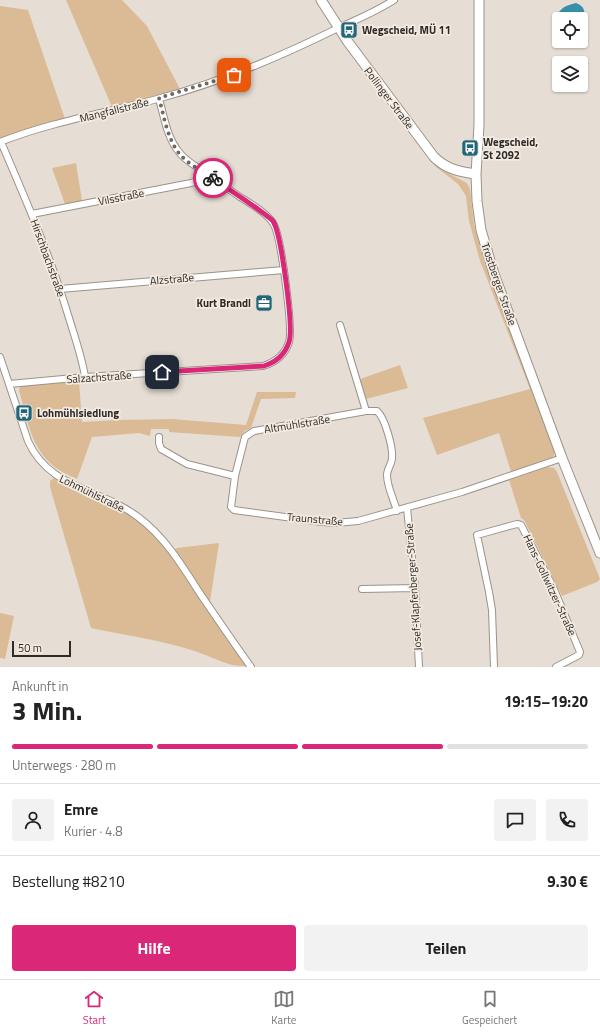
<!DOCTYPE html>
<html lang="de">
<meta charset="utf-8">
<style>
:root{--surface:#fff;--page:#f2f2f2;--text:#222;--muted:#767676;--line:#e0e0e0;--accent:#db2777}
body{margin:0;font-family:"Titillium Web",sans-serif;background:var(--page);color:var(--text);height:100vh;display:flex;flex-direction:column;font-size:15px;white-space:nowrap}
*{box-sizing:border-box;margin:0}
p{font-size:13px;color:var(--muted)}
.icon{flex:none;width:22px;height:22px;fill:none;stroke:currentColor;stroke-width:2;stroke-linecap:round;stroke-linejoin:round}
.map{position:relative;height:667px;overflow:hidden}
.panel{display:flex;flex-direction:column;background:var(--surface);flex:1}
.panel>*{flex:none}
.buttons{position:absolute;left:552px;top:12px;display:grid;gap:8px}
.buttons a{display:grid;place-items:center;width:36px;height:36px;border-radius:4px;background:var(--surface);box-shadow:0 1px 3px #0004;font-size:20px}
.scale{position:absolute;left:12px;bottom:10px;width:59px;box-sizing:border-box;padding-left:4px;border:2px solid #2d2a27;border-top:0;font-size:11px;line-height:14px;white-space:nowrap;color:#2d2a27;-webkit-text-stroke:3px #f3ebe1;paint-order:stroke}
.pin{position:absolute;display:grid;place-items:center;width:34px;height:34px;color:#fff;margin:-17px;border-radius:8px;box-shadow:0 2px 6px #0006}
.courier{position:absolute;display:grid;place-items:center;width:40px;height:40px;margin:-20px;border:3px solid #db2777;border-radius:50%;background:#fff;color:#222;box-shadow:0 1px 5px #0007}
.headline em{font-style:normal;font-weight:700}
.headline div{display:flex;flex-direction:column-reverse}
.headline{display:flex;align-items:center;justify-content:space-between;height:68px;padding:0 12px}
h1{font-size:26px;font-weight:700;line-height:30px}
.bar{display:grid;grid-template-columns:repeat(4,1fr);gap:6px 4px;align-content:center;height:48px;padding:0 12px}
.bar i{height:5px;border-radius:3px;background:var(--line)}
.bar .selected{background:var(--accent)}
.bar p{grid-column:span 4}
.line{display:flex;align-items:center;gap:10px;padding:0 12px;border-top:1px solid var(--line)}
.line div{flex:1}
.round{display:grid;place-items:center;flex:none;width:42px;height:42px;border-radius:4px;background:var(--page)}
.primary-button{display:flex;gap:8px;margin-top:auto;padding:8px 12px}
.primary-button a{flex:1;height:46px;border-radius:4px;background:var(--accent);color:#fff;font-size:16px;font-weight:700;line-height:46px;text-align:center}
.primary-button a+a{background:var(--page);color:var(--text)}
.menu{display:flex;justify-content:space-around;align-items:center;height:56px;border-top:1px solid var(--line);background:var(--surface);font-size:11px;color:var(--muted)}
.menu a{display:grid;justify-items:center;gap:2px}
.menu .selected{color:var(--accent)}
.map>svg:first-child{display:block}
.green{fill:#dabb96}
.water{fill:#3790a9}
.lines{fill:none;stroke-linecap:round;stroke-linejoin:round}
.street-casing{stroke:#9a938a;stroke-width:8}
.secondary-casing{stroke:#9a938a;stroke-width:11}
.street{stroke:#fff;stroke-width:6}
.secondary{stroke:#fff;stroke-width:9}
.done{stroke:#6e6964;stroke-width:4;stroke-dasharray:0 7.2}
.route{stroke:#db2777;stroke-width:5}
.labels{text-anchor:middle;stroke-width:3.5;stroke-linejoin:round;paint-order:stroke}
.poi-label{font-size:11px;font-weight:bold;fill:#2d2a27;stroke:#f3ebe1;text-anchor:start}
.street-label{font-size:11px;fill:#2d2a27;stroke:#f3ebe1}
</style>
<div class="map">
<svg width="600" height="667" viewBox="0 0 600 667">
<rect width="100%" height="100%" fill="#e6ded4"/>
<!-- green -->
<path class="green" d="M66,0H122L147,26L180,89L112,107Z
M0,6L28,10L65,119L35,127L0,138Z
M429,158L442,170L467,183L470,189L474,225L485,264L501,305L555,453L553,457L511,472L499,433L437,455L423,418L530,389L480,261L469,221L466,196L458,184L436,167Z
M76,163L82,201L65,204L52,168Z
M400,365L408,388L366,399L360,379Z
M79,381L82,422L118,420L172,419L246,425L257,392H296L295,398L261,399L251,428L245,431L240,437L169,432V429H151L150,436L139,433L92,437L77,479C68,475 57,470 50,463C30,444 26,415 19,390L20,387L23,385Z
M548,467L554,468L557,472L600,579L597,582L562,596L524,520L521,518L509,480Z
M54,478L62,484L126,512L147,528L169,553L246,666C233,667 220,661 208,656C171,641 129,636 91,628L50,487V481Z
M219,543L210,602L174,550L177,548Z
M0,613L14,616L5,659L0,658Z"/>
<!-- water -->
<path class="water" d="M576,3C584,6 587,12 582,20L581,21V19H562L559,16V12C564,6 568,5 576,3Z"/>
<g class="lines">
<defs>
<path id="street" d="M0,142C51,122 105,113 157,99C218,83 275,59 332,31C353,21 374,13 394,0
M1,142C26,200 51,258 69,318C75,338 82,357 85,377
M32,214L191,183L198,181L206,173
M60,289L284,270
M340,325L366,411
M0,357L28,441C49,489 100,488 138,517C164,536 182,565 199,592C216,617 233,642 251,667
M9,384L85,377L263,366C276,362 285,355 289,342C293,329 281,234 273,223C267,213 250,203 240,197C226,187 212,178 198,168C191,163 184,159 179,152C167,138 164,116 159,99
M159,437V443L161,449L187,464L235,476
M407,508L415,588L419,667
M397,511C394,500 387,487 387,475C387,469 392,464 392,458C393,447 385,418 377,411H366L254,431L245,437L235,476L231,507L234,510L322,522L336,523L358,521L462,492L562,458
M362,589L415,588
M494,667L492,610L489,592L477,535L517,524L521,525L553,587L580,652L579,655L556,667"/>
<path id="secondary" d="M321,0L348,42L434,157C446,169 460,172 476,174
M479,0V125L476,174L477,201L481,230L494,274L562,458L600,553"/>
</defs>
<!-- street casing -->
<use href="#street" class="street-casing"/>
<!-- secondary casing -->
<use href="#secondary" class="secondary-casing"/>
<!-- street -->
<use href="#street" class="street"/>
<!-- secondary -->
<use href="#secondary" class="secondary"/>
</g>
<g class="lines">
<!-- done -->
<path class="done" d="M213,178C202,171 186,163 178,152C167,137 164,116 159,98L234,75"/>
<!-- route -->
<path class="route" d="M162,372L264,366C276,362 285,355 289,342C294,328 281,233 273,221C269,217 263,213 259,210C244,199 228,189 213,178"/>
</g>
<!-- icons -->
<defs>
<symbol id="bus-square" viewBox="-11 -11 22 22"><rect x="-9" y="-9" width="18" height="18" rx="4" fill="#246679" stroke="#f3ebe1"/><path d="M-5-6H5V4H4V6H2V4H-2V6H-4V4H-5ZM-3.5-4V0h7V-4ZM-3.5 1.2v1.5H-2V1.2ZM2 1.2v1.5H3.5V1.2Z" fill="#fff"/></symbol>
<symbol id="office-square" viewBox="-11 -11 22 22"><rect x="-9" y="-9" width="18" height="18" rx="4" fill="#246679" stroke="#f3ebe1"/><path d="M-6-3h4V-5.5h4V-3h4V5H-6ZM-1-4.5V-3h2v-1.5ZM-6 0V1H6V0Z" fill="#fff"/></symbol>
</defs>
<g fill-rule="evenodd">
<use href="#bus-square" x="339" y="20" width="20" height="20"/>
<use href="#bus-square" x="460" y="138" width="20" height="20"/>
<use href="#office-square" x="254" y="293" width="20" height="20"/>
<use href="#bus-square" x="14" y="403" width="20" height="20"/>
</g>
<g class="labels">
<!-- poi labels -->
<g class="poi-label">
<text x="362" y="34">Wegscheid, MÜ 11</text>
<text x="483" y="146">Wegscheid,<tspan x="483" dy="13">St 2092</tspan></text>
<text x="251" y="307" text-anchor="end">Kurt Brandl</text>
<text x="37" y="417">Lohmühlsiedlung</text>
</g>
<!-- street labels -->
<g class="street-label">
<text transform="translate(389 98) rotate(53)" y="4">Pollinger Straße</text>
<text transform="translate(114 110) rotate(-14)" y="4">Mangfallstraße</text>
<text transform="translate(121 197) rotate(-11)" y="4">Vilsstraße</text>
<text transform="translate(48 258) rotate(70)" y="4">Hirschbachstraße</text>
<text transform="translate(172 279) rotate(-5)" y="4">Alzstraße</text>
<text transform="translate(499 284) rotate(71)" y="4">Trostberger Straße</text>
<text transform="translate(99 377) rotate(-4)" y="4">Salzachstraße</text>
<text transform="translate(297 424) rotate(-9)" y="4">Altmühlstraße</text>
<text transform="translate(92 493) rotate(26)" y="4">Lohmühlstraße</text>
<text transform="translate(315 519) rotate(5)" y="4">Traunstraße</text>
<text transform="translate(550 585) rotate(65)" y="4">Hans-Gollwitzer-Straße</text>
<text transform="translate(413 587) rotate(-94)" y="4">Josef-Klapfenberger-Straße</text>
</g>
</g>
</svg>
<div class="buttons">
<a><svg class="icon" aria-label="locate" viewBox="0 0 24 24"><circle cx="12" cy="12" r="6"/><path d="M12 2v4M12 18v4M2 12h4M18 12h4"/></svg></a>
<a><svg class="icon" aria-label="layers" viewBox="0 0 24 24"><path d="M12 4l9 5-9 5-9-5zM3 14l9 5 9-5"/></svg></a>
</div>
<div class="scale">50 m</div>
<div class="pin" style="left:234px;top:75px;background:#ea580c"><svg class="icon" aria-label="bag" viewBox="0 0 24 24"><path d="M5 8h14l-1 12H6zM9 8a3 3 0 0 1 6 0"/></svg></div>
<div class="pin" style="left:162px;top:372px;background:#1f2937"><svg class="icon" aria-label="home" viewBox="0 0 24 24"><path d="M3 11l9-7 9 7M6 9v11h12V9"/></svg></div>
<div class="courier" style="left:213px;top:178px"><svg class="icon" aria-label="bike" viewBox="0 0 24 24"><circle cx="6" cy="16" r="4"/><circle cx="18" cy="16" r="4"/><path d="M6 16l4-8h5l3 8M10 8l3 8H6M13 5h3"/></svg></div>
</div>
<section class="panel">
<div class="headline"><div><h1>3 Min.</h1><p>Ankunft in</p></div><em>19:15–19:20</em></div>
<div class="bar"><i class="selected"></i><i class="selected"></i><i class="selected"></i><i></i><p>Unterwegs · 280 m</p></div>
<div class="line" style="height:72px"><a class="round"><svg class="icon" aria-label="person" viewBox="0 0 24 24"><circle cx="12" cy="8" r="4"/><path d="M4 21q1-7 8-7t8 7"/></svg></a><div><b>Emre</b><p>Kurier · 4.8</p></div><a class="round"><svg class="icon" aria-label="chat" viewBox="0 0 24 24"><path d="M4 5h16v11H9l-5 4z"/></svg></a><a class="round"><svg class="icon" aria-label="phone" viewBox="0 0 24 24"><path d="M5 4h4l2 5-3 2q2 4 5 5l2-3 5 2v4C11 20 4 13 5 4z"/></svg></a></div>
<div class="line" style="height:52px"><div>Bestellung #8210</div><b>9.30 €</b></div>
<div class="primary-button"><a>Hilfe</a><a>Teilen</a></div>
</section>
<nav class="menu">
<a class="selected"><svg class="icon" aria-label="home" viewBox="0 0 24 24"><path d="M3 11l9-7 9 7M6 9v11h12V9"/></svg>Start</a>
<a><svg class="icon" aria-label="map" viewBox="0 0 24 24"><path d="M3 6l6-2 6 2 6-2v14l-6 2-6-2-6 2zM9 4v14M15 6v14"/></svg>Karte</a>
<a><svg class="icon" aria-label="saved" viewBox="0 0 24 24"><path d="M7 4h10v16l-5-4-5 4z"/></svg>Gespeichert</a>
</nav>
